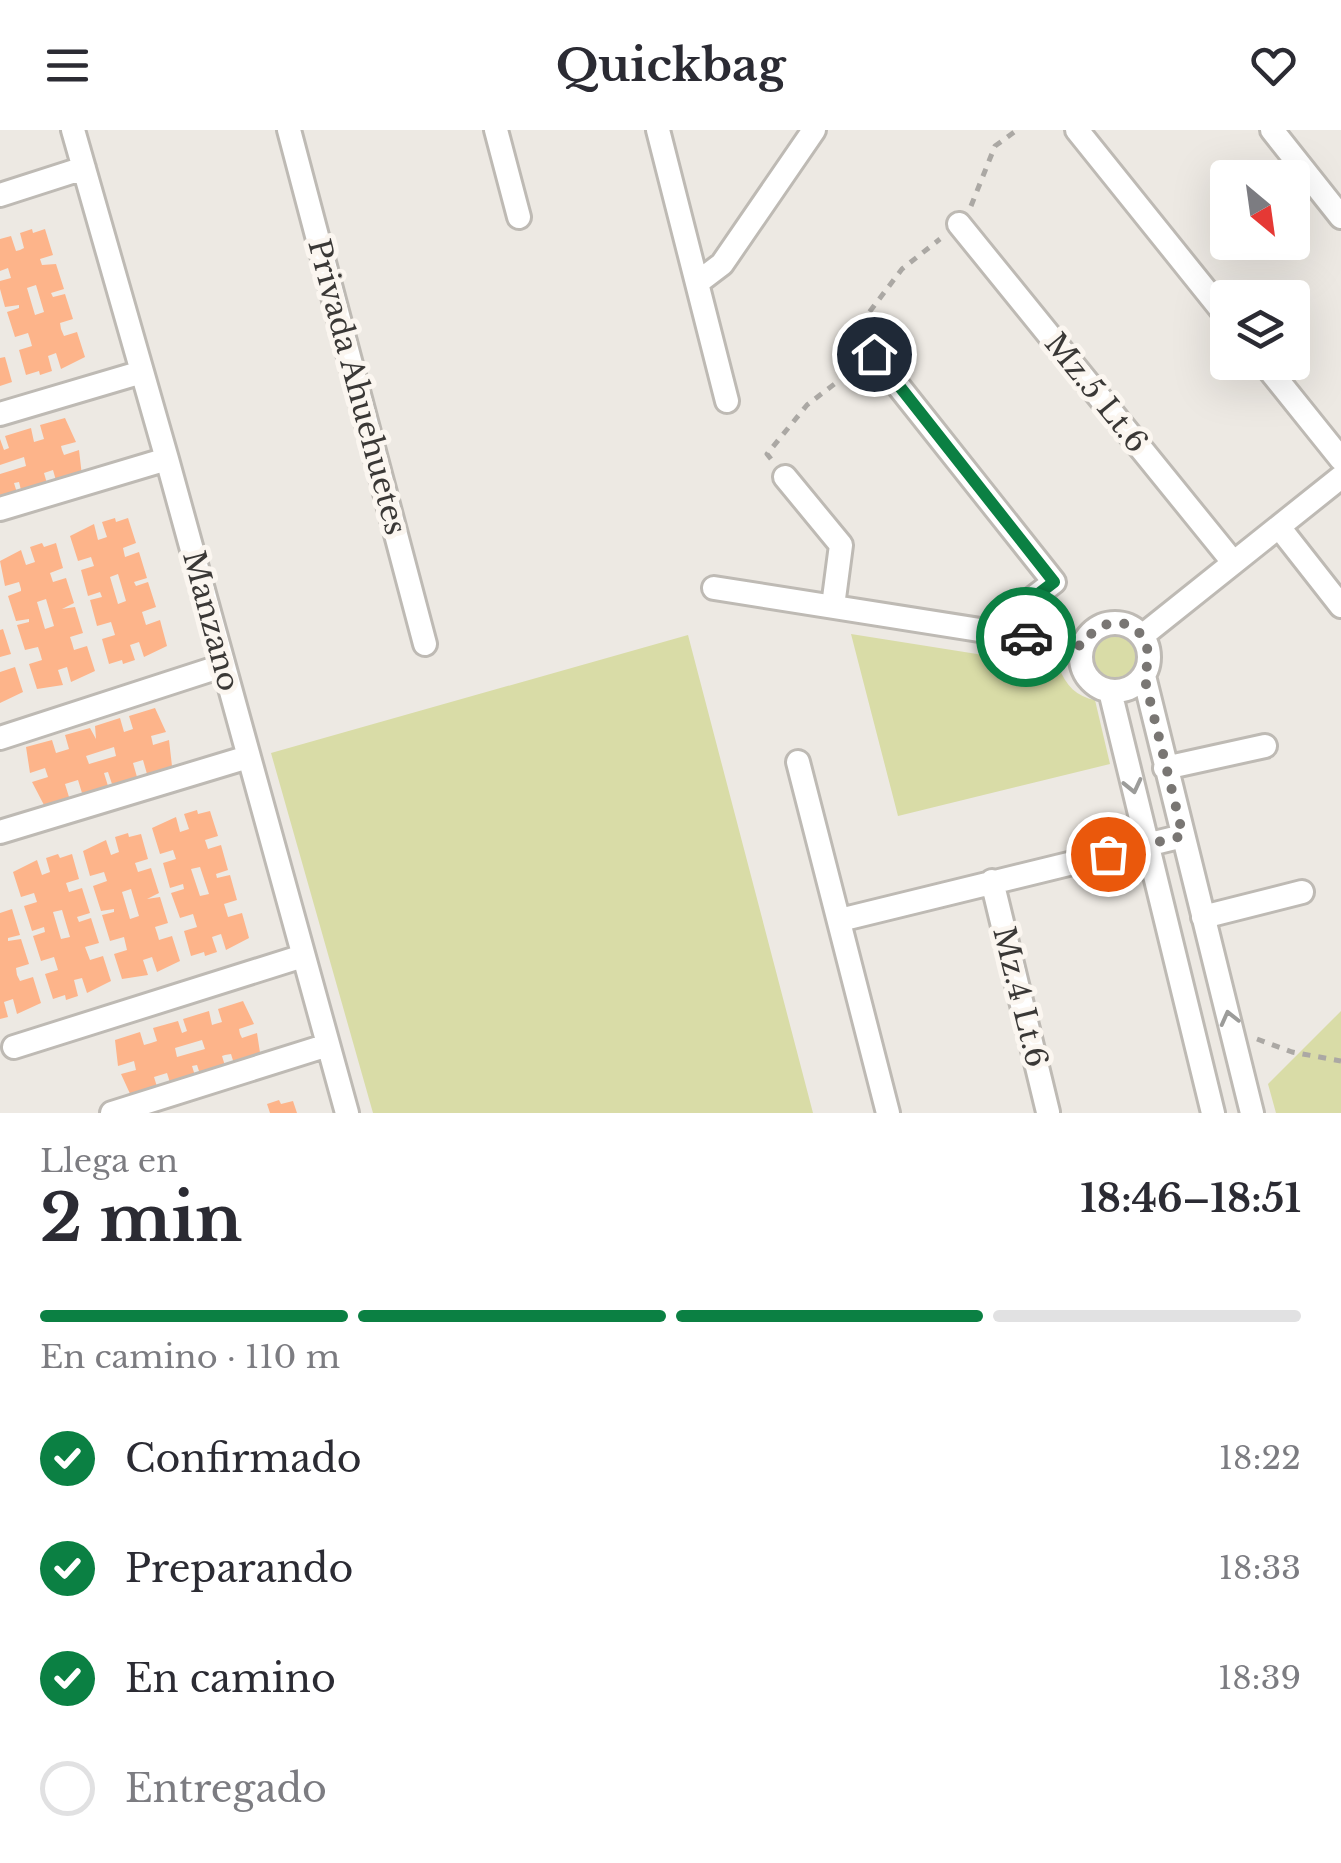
<!DOCTYPE html>
<html lang="es">
<meta charset="utf-8">
<style>
:root{--surface:#fff;--page:#f2f2f3;--text:#2b2b33;--muted:#7c7c81;--line:#e1e1e2;--accent:#0b8043}
body{margin:0;font-family:"Libre Baskerville",serif;background:var(--page);color:var(--text);height:100vh;display:flex;flex-direction:column;font-size:38px;white-space:nowrap}
*{box-sizing:border-box;margin:0}
p{font-size:32px;color:var(--muted)}
.icon{flex:none;width:55px;height:55px;fill:none;stroke:currentColor;stroke-width:2;stroke-linecap:round;stroke-linejoin:round}
.map{position:relative;height:983px;overflow:hidden}
.sheet{display:flex;flex-direction:column;background:var(--surface);flex:1}
.sheet>*{flex:none}
.needle{width:65px;rotate:151deg}
.buttons{position:absolute;left:1210px;top:30px;display:grid;gap:20px}
.buttons a{display:grid;place-items:center;width:100px;height:100px;border-radius:10px;background:var(--surface);box-shadow:0 10px 40px #0002;font-size:50px}
.pin{position:absolute;display:grid;place-items:center;width:85px;height:85px;color:#fff;margin:-42px;border:5px solid #fff;border-radius:50%;box-shadow:0 2px 10px #0007}
.courier{position:absolute;display:grid;place-items:center;width:100px;height:100px;margin:-50px;border:8px solid #0b8043;border-radius:50%;background:#fff;color:#222;box-shadow:0 2px 12px #0007}
.head em{font-style:normal;font-weight:700}
.head div{display:flex;flex-direction:column-reverse}
.head{display:flex;align-items:center;justify-content:space-between;height:170px;padding:0 40px}
h1{font-size:65px;font-weight:700;line-height:75px}
.bar{display:grid;grid-template-columns:repeat(4,1fr);gap:15px 10px;align-content:center;height:120px;padding:0 40px}
.bar i{height:12px;border-radius:8px;background:var(--line)}
.bar .active{background:var(--accent)}
.bar p{grid-column:span 4}
ol{padding:0 40px;list-style:none}
li{display:flex;align-items:center;gap:30px;height:110px}
li p{margin-inline-start:auto}
li .icon{padding:10px;border-radius:50%;background:var(--accent);color:#fff;stroke-width:4}
li:last-child{color:var(--muted)}
li i{width:55px;height:55px;border:5px solid var(--line);border-radius:50%}
header{display:flex;justify-content:space-between;align-items:center;height:130px;padding:0 40px;background:var(--surface);font-size:45px;font-weight:700}
.map>svg:first-child{display:block}
.green{fill:#d9dca7}
.building{fill:#fdb48a;fill-rule:evenodd}
.lines{fill:none;stroke-linecap:round;stroke-linejoin:round}
.street-casing{stroke:#bebab4;stroke-width:28}
.path{stroke:#aba8a4;stroke-width:5;stroke-dasharray:8 8;stroke-linecap:butt}
.street{stroke:#fff;stroke-width:22}
.oneway{stroke:#9c9c9a}
.done{stroke:#797673;stroke-width:10;stroke-dasharray:0 18}
.route{stroke:#0b8043;stroke-width:12}
.labels{text-anchor:middle;stroke-width:10;stroke-linejoin:round;paint-order:stroke}
.street-label{font-size:30px;fill:#3a3836;stroke:#fbf6f0}
</style>
<header><svg class="icon" aria-label="menu" viewBox="0 0 24 24"><path d="M4 6h16M4 12h16M4 18h16"/></svg>Quickbag<svg class="icon" aria-label="heart" viewBox="0 0 24 24"><path d="M12 20l-8-8c-3-5 5-10 8-4 3-6 11-1 8 4z"/></svg></header>
<div class="map">
<svg width="1341" height="983" viewBox="0 0 1341 983">
<rect width="100%" height="100%" fill="#ede9e3"/>
<!-- green -->
<path class="green" d="M851,504L1059,537C1065,555 1077,567 1095,570L1110,634L898,686Z
M1091 527a23 23 0 1 1 46 0a23 23 0 1 1-46 0Z
M688,505L813,983H373L271,623Z
M1341,881V983H1276L1268,954Z"/>
<!-- building -->
<path class="building" d="M32,99L33,103L45,99L53,125L40,129L42,135L56,134L64,159L51,163L53,167L65,164L73,189L60,193L61,199L64,206L77,202L85,227L61,239L56,223L48,226L52,241L40,245L39,241L26,245L19,220L32,216L30,209L28,203L15,207L7,182L19,178V175L5,177L0,159V151L11,148L8,138L0,141V109L11,106L16,121L20,120L24,118L20,103ZM36,155L44,182L35,185L27,158Z
M5,227L12,252L0,256V228Z
M65,288L76,312L61,316L62,320L64,325L79,320L82,346L57,354L53,340L44,343L48,357L22,364L19,352L14,353L18,366L0,371V344L26,336L24,327L0,335V309L4,320L9,318L5,306L31,298L34,312L44,309L40,295Z
M115,388L116,392L128,388L136,413L123,418L125,427L139,422L147,448L134,452L136,456L148,452L156,477L142,482L146,495L160,490L167,516L144,527L139,512L130,515L135,530L123,534L122,530L109,534L102,509L115,505L111,492L97,496L90,470L102,467L100,462L88,466L81,440L94,436L91,427L78,431L70,406L94,394L98,410L107,407L102,392ZM118,444L126,471L118,474L110,447Z
M42,413L44,417L56,413L63,438L50,443L53,452L66,448L74,473L62,479L75,477L83,503L70,507L72,513L74,520L87,516L95,541L71,552L67,537L58,540L63,555L37,559L29,534L42,530L40,523L38,517L25,520L17,495L29,492V489L16,491L8,466L21,461V459L19,452L5,456L0,431L21,420L26,435L35,432L30,417ZM46,469L54,496L45,499L37,472Z
M3,499L11,524L0,527V500Z
M15,537L23,562L0,573V542Z
M155,578L166,602L151,606L152,610L153,615L169,610L172,636L147,644L143,630L133,633L137,647L112,654L108,642L104,643L108,656L82,663L78,650L65,654L69,667L44,675L32,652L48,647L45,638L30,643L26,617L52,610L56,623L69,619L65,605L90,598L96,609L95,596L120,588L124,602L133,599L129,586ZM114,617L116,626L89,634L86,626Z
M197,680L198,684L210,681L218,706L205,710L208,719L221,715L228,740L216,744L217,748L230,745L237,770L224,774L228,787L242,783L249,808L226,820L221,804L212,807L217,822L205,826L204,822L191,826L184,801L197,797L193,784L180,788L171,763L184,759L183,754L170,758L163,733L176,729L173,720L160,724L152,698L176,687L180,702L189,699L184,684ZM200,737L209,764L200,766L191,739Z
M128,703L129,707L141,704L148,729L135,733L138,742L151,738L159,763L147,769L160,767L168,793L155,797L157,803L159,810L172,806L180,831L157,842L152,827L143,830L148,845L122,849L114,824L127,820L124,807L110,811L102,785L114,782V779L101,781L93,756L107,751L104,742L90,746L83,721L106,710L111,725L119,722L115,707ZM131,759L139,786L130,789L122,762Z
M58,724L60,728L72,724L79,749L66,753L69,762L82,758L90,783L77,787L79,792L91,788L99,813L85,817L90,830L103,826L111,851L87,863L82,848L74,850L78,866L66,870L65,865L53,869L45,844L58,840L54,827L41,831L33,806L45,802L44,797L32,801L24,776L37,772L34,763L21,767L13,742L37,730L42,745L50,742L46,728ZM62,780L70,807L61,809L53,782Z
M12,779L20,805L8,808V811L21,809L29,834L16,838L17,845L20,851L33,847L41,873L17,884L13,869L4,872L8,887L0,889V783Z
M243,871L254,894L239,899L240,904L242,908L257,903L261,929L235,937L231,924L225,925L222,926L226,939L201,947L197,935L192,936L196,949L171,956L167,943L154,947L158,960L132,968L121,944L136,940L134,931L118,936L115,910L140,902L144,915L151,913L157,911L153,898L178,891L182,903L187,901L183,889L209,881L212,895L215,894L222,892L218,879ZM202,910L205,919L177,927L175,918Z
M279,970L281,974L293,971L297,983H270L267,974Z"/>
<g class="lines">
<defs>
<path id="street" d="M73,0L167,329L347,983
M289,0L425,514
M496,0L519,87
M658,0L727,271
M1077,0L1228,188
M1272,0L1341,87
M0,65L84,38
M959,94L1233,432
M697,153L722,134L814,0
M873,224L1054,452L990,501
M1263,232L1341,329
M0,284L142,242
M785,347L841,415L833,476
M0,379L167,329
M1279,397L1341,476
M714,458L1081,516
M1081 527a34 34 0 1 1 68 0a34 34 0 1 1-68 0Z
M1142,506L1341,347
M1144,546L1252,983
M1110,561L1213,983
M0,608L222,536
M798,632L888,983
M1165,638L1265,616
M0,702L248,627
M992,751L1048,982
M1203,787L1302,762
M840,790L1183,706
M14,917L303,826
M112,983L328,915"/>
</defs>
<!-- street casing -->
<use href="#street" class="street-casing"/>
<!-- path -->
<path class="path" d="M971,76L995,16L1017,0
M860,207L855,201L902,139L940,109
M771,329L767,324L807,275L854,239
M1257,909L1292,922L1341,931"/>
<!-- street -->
<use href="#street" class="street"/>
</g>
<!-- one-way arrows -->
<defs><path id="oneway-chevron" d="M-2-3.5L2.5 0L-2 3.5" fill="none" stroke-width="1.6" stroke-linecap="round" stroke-linejoin="round" transform="scale(2.5)"/></defs>
<g class="oneway">
<use href="#oneway-chevron" transform="translate(1133 656) rotate(77)"/>
<use href="#oneway-chevron" transform="translate(1229 888) rotate(-104)"/>
</g>
<g class="lines">
<!-- done -->
<path class="done" d="M1026,507L1082,516C1108,471 1163,497 1144,546L1183,706L1108,724"/>
<!-- route -->
<path class="route" d="M874,224L1054,452L990,501L1026,507"/>
</g>
<g class="labels">
<!-- street labels -->
<g class="street-label">
<text transform="translate(357 257) rotate(75)" y="10">Privada Ahuehuetes</text>
<text transform="translate(1096 263) rotate(51)" y="10">Mz.5 Lt.6</text>
<text transform="translate(211 491) rotate(75)" y="10">Manzano</text>
<text transform="translate(1020 867) rotate(76)" y="10">Mz.4 Lt.6</text>
</g>
</g>
</svg>
<div class="buttons">
<a><svg class="needle" viewBox="-14 -14 28 28"><path d="M0-13l5 13h-10z" fill="#e53935"/><path d="M0 13l5-13h-10z" fill="#7c7c81"/></svg></a>
<a><svg class="icon" aria-label="layers" viewBox="0 0 24 24"><path d="M12 4l9 5-9 5-9-5zM3 14l9 5 9-5"/></svg></a>
</div>
<div class="pin" style="left:1108px;top:724px;background:#ea580c"><svg class="icon" aria-label="bag" viewBox="0 0 24 24"><path d="M5 8h14l-1 12H6zM9 8a3 3 0 0 1 6 0"/></svg></div>
<div class="pin" style="left:874px;top:224px;background:#1f2937"><svg class="icon" aria-label="home" viewBox="0 0 24 24"><path d="M3 11l9-7 9 7M6 9v11h12V9"/></svg></div>
<div class="courier" style="left:1026px;top:507px"><svg class="icon" aria-label="car" viewBox="0 0 24 24"><path d="M5 17H2v-5l4-1 3-4h7l3 4 3 1v5h-3M9 17h6M6 11h13"/><circle cx="7" cy="17" r="2"/><circle cx="17" cy="17" r="2"/></svg></div>
</div>
<section class="sheet">
<div class="head"><div><h1>2 min</h1><p>Llega en</p></div><em>18:46–18:51</em></div>
<div class="bar"><i class="active"></i><i class="active"></i><i class="active"></i><i></i><p>En camino · 110 m</p></div>
<ol>
<li><svg class="icon" aria-label="check" viewBox="0 0 24 24"><path d="M5 12l5 5 9-10"/></svg>Confirmado<p>18:22</p></li>
<li><svg class="icon" aria-label="check" viewBox="0 0 24 24"><path d="M5 12l5 5 9-10"/></svg>Preparando<p>18:33</p></li>
<li><svg class="icon" aria-label="check" viewBox="0 0 24 24"><path d="M5 12l5 5 9-10"/></svg>En camino<p>18:39</p></li>
<li><i></i>Entregado</li>
</ol>
</section>
